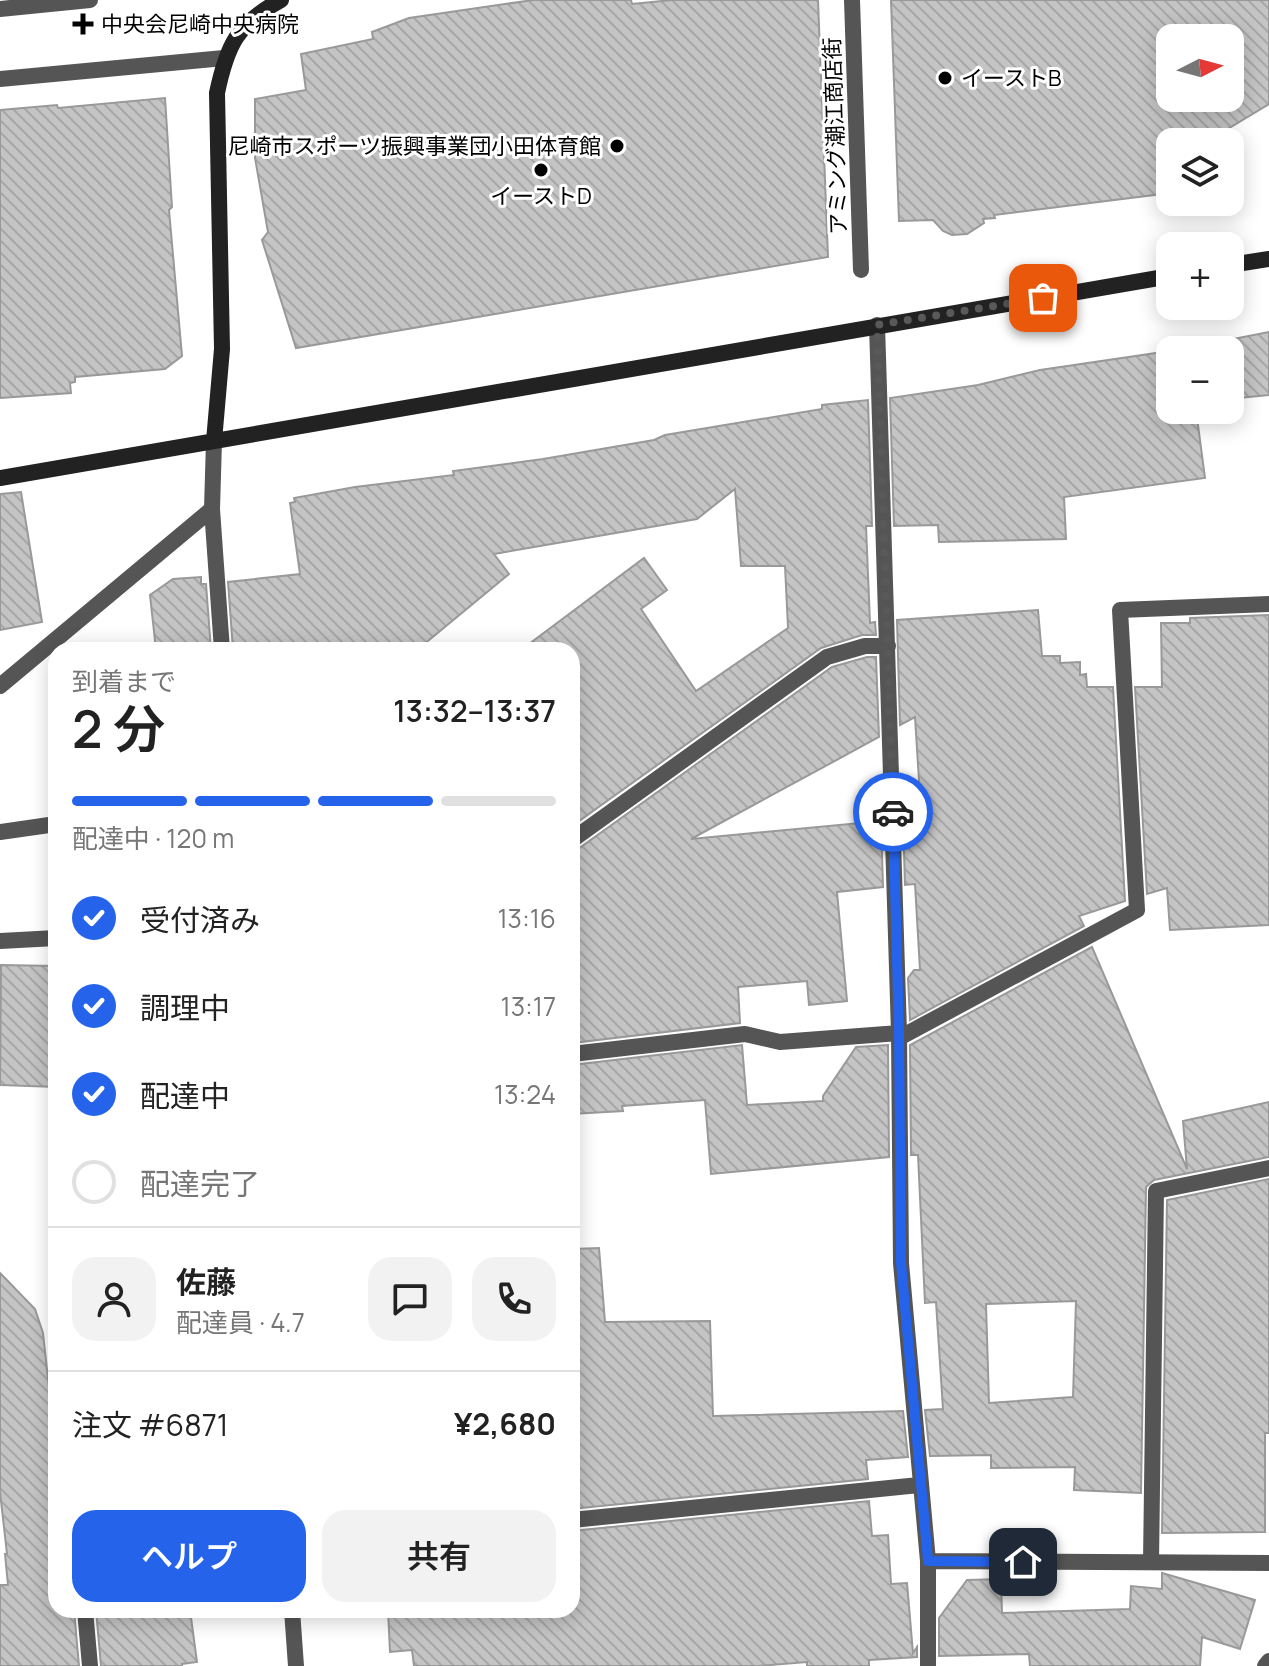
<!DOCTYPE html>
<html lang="ja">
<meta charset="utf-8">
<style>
:root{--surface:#fff;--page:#f2f2f2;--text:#222;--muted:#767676;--line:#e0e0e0;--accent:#2563eb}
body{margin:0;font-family:Manrope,"Noto Sans JP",sans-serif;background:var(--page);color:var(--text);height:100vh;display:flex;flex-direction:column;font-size:30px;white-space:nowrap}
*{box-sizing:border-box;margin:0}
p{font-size:26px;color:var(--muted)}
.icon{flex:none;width:44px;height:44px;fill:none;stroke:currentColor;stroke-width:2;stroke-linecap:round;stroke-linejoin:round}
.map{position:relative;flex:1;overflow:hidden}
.details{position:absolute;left:48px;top:642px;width:532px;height:976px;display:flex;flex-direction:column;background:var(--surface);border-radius:24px;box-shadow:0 4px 20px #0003}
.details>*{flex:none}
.needle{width:52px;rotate:84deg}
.fabs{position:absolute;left:1156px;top:24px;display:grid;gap:16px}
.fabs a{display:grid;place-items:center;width:88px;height:88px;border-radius:16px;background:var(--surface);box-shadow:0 4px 20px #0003;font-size:40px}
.pin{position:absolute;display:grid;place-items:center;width:68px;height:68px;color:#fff;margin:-34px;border-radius:16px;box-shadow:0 4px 12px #0006}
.courier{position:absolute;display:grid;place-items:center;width:80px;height:80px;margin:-40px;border:6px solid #2563eb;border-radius:50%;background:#fff;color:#222;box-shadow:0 2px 10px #0007}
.head em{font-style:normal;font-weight:600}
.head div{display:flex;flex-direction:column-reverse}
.head{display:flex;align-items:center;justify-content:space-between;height:136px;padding:0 24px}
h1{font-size:52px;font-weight:600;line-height:60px}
.bar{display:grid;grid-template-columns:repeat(4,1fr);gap:12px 8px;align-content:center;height:96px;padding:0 24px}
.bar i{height:10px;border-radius:6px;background:var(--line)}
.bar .current{background:var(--accent)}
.bar p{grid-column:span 4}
.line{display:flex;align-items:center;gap:20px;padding:0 24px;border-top:2px solid var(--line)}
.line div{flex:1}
.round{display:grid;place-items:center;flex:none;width:84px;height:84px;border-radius:24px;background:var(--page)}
ol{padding:0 24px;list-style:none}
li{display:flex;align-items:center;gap:24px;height:88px}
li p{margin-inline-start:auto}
li .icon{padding:8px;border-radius:50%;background:var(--accent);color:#fff;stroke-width:4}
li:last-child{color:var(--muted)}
li i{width:44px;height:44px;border:4px solid var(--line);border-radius:50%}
.cta{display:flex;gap:16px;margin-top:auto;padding:16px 24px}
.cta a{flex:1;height:92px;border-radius:24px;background:var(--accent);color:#fff;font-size:32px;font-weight:600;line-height:92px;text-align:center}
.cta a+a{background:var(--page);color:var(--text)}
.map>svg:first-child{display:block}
.building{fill:url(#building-back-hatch);stroke:#999;stroke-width:2;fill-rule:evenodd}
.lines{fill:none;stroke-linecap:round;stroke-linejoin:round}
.lane{stroke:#555;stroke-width:16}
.street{stroke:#555;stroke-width:16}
.secondary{stroke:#222;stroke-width:16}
.done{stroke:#595959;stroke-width:8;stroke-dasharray:0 14.4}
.route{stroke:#2563eb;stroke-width:10}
.poi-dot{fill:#000;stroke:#fff;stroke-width:3}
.labels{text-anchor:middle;stroke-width:6;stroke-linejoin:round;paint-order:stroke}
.poi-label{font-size:22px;fill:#000;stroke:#fff;text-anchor:start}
.street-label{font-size:22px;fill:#000;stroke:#fff}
</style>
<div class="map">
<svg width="1269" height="1666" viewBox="0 0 1269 1666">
<defs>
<pattern id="building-back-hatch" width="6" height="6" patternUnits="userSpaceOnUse" patternTransform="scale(2)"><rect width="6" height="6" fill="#c4c4c4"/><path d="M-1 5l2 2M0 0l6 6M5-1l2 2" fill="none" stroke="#a7a7a7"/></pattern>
</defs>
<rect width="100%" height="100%" fill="#fff"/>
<!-- building -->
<path class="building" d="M533,0H631L632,4L672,0H818L828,257L296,348L262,240L268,232L255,158V99L306,90L301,54L373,39L372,32L409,18Z
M891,0H1269V104L1206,142H1170V193L994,215L995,218L983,219L984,223L967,234L952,235L943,231L933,220L899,221ZM1170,38H1230V98H1170Z
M165,98L172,207L169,210L182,356L165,369L75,377V382L70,383L71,393L0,398V110L57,105L58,108Z
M1269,332V395L1230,399V350H1177Z
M1170,351V410H1196L1205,478L1064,497L1066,539L939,542L938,525L894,526L890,398L978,385L1040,370Z
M868,400L872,526H866L870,623L875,622L876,635H862L821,648L572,826V650H521L644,558L667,590L641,609L696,691L788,628L785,566H741L735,489L697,519L494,554L509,574L417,650H233L228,582L300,574L290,503L295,502L294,498L355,487L454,475L453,471L543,459L654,440L665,435L822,409V405Z
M21,492L42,622L0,630V494Z
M201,577V584H206L211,650H156L150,595L173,579Z
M1038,610L1042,656H1060V663L1080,662V675L1086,674L1087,687H1113L1125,901L1079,916L1084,926L910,1020L908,978L914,970H920L915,884L905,885L903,819L919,817L921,813L915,717L900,725L897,620Z
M1269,615V925L1170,930L1167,888L1147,894L1135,687H1162L1161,623H1190V618Z
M867,657H876L879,737L691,839L881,821L883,887L837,892L847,1001L809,1005L807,981L738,987L740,1023L572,1043V851L578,849L832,667Z
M1092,947L1187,1169L1183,1121L1269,1102V1157L1154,1180L1146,1187L1141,1493L1074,1490L1075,1467L991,1468V1455L930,1456L925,1410L943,1409L936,1302L925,1303L918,1155H911L910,1045ZM1076,1301L1073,1397L989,1403L986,1304Z
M1,965L56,966V1087L0,1085Z
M742,1045L747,1105L823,1101V1096L856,1047L888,1045L889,1157L711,1174L705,1100L622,1106L623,1111L572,1114V1065Z
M1269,1179V1433H1265V1532L1162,1533L1167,1200Z
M599,1248L605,1322L710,1321L713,1416L903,1411L908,1457L866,1460L868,1479L572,1509V1249Z
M0,1273L35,1309L43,1333L52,1415H56V1610H74L79,1666H0V1585H8L5,1554H7L0,1492Z
M869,1501L872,1536L888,1535L891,1584L907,1583L913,1653L917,1647V1657L869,1660V1666H807V1662L758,1666H414L412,1650L390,1652L388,1610H572V1531Z
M1162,1573L1255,1600L1240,1649L1202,1637L1200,1666H1030L1029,1654L939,1656V1618L967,1580L1001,1579L1002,1613L1130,1609L1131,1586L1162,1589Z
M96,1610H190L197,1662L182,1664V1666H101Z"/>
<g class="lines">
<!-- lane -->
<path class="lane" d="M0,9L90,0"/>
<!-- street -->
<path class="street" d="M852,0L861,270
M0,79L224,58
M877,325L899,1033L901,1263L928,1561V1666
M214,441L212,509L222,650
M0,686L212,509
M0,832L56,824
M572,840L827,657L865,646H888
M0,941L56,938
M899,1038L1137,910L1120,610L1269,604
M572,1054L745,1034L780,1042L899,1033
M572,1520L919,1485
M928,1561L1269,1563
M1151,1562L1156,1191L1269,1168
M85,1610L90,1666
M292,1610L296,1666
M1265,1666L1269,1661"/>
<!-- secondary -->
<path class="secondary" d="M1230,265L1269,259
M214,441L222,349L217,93C227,45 237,24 281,0
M0,478L1170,276"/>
</g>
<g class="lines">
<!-- done -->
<path class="done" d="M893,812L877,325L1043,298"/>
<!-- route -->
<path class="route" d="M893,812L899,1033L901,1263L928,1561L1023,1562"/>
</g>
<!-- markers -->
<g class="poi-dot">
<path d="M79 12h8v8h8v8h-8v8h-8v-8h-8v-8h8z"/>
<circle cx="945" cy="78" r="8"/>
<circle cx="617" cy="146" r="8"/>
<circle cx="541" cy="170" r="8"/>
</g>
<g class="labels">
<!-- poi labels -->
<g class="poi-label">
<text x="101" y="32">中央会尼崎中央病院</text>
<text x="961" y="86">イーストB</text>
<text x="601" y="154" text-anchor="end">尼崎市スポーツ振興事業団小田体育館</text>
<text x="541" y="204" text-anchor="middle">イーストD</text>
</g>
<!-- street labels -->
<g class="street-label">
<text transform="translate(835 136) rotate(-92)" y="8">アミング潮江商店街</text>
</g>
</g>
</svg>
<div class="fabs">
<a><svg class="needle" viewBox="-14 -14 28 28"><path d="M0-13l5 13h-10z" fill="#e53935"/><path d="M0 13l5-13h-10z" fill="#767676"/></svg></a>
<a><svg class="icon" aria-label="layers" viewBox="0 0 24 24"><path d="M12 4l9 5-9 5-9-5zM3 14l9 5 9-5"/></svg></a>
<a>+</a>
<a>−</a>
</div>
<div class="pin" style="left:1043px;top:298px;background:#ea580c"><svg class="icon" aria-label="bag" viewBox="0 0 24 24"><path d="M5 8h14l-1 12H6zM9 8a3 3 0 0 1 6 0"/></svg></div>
<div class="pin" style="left:1023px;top:1562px;background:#1f2937"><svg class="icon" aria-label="home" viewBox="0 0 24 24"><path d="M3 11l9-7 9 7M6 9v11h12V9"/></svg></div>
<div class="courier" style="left:893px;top:812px"><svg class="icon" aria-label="car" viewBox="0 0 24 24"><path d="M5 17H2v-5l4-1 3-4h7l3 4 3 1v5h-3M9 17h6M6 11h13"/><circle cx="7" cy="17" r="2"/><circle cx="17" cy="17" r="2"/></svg></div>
<section class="details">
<div class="head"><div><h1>2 分</h1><p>到着まで</p></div><em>13:32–13:37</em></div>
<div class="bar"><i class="current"></i><i class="current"></i><i class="current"></i><i></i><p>配達中 · 120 m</p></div>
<ol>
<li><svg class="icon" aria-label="check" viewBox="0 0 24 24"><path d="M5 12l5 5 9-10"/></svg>受付済み<p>13:16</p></li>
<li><svg class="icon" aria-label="check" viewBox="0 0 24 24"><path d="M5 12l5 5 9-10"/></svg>調理中<p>13:17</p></li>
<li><svg class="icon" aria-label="check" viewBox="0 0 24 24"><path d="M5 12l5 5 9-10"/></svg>配達中<p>13:24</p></li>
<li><i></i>配達完了</li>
</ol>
<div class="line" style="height:144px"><a class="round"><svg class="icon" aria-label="person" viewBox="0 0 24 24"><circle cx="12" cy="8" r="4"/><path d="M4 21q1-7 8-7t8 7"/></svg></a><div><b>佐藤</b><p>配達員 · 4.7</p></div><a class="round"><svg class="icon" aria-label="chat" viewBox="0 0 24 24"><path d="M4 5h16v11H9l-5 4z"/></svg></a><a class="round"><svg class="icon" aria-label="phone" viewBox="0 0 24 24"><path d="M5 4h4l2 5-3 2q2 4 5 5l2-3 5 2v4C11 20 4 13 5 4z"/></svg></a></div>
<div class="line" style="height:104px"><div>注文 #6871</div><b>¥2,680</b></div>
<div class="cta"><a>ヘルプ</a><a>共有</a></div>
</section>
</div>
